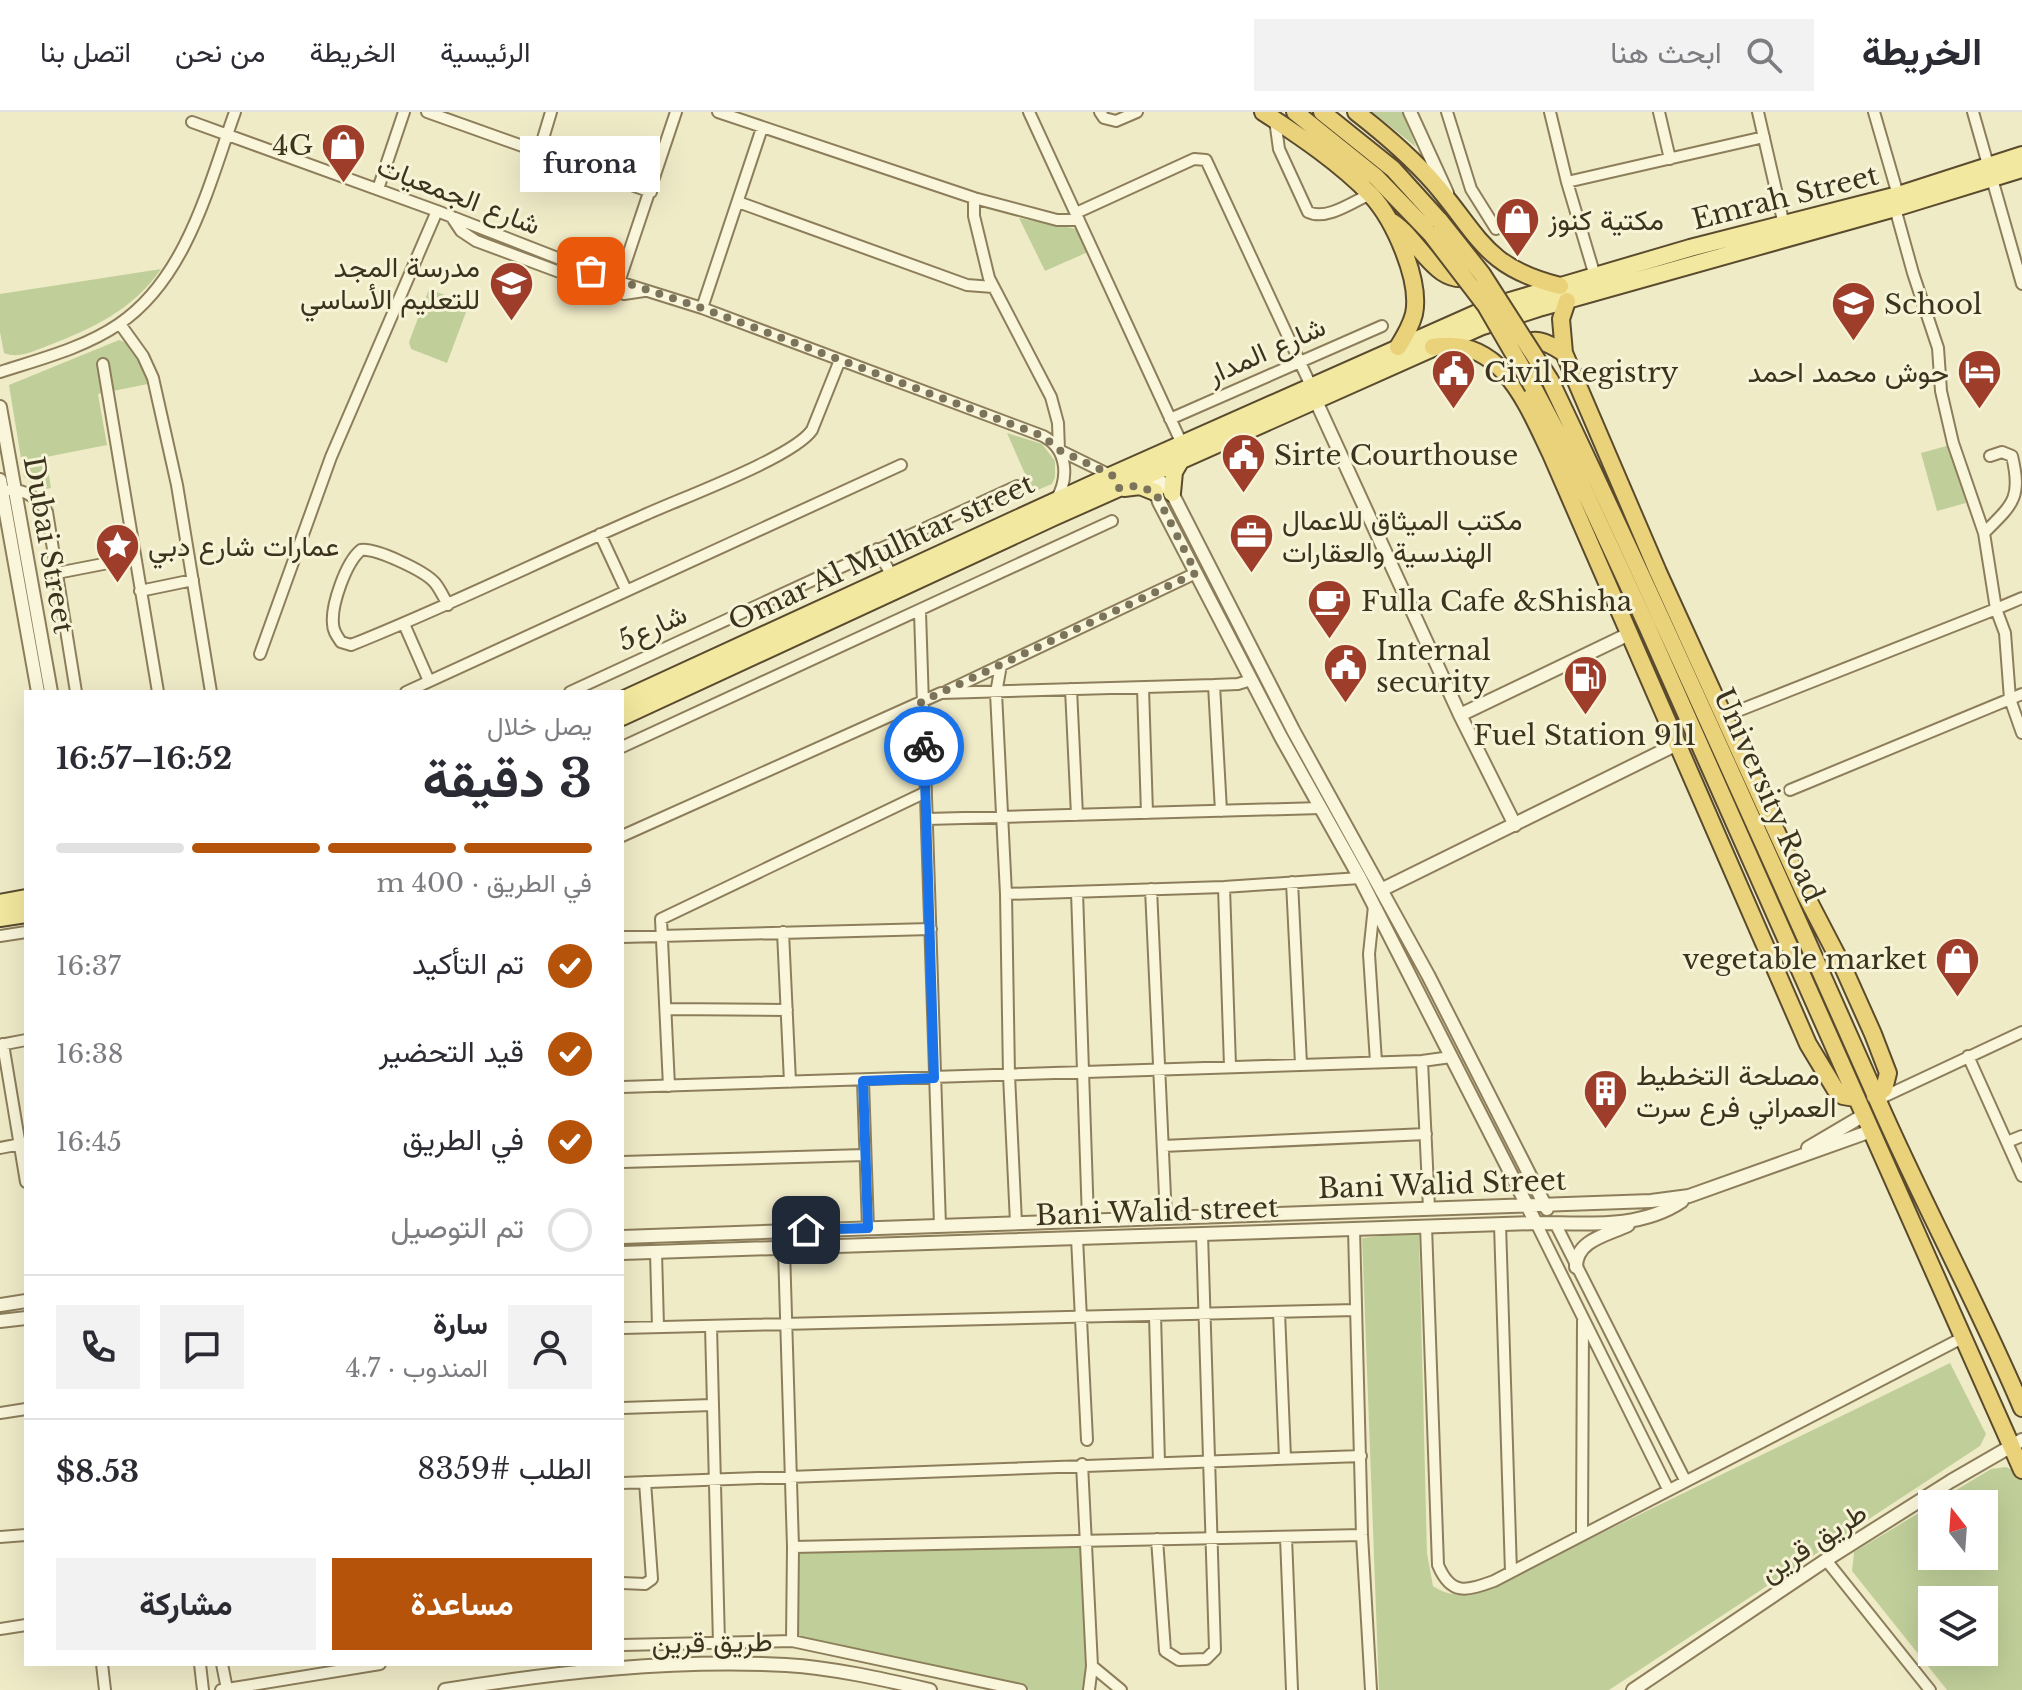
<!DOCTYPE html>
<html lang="ar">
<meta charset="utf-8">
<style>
:root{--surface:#fff;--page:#f2f2f3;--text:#2b2b33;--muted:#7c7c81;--line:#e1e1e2;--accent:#b45309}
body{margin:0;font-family:"Libre Baskerville",Vazirmatn,serif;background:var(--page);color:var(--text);direction:rtl;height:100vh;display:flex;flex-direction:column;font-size:30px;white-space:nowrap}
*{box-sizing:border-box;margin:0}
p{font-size:26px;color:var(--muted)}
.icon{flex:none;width:44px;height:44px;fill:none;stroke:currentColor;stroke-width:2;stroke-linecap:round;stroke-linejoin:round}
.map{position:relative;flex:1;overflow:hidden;direction:ltr}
.sheet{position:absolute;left:24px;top:578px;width:600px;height:976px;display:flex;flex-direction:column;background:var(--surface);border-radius:0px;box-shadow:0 8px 32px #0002;direction:rtl}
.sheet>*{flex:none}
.needle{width:52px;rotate:343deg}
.controls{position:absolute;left:1918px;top:1378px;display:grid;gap:16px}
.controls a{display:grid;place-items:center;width:80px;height:80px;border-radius:0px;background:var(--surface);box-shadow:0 8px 32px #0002;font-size:40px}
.pin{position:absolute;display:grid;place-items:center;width:68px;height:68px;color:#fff;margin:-34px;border-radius:16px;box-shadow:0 4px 12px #0006}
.courier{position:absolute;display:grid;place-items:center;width:80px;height:80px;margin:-40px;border:6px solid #1a73e8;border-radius:50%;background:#fff;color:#222;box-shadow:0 2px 10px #0007}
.bubble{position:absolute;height:56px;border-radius:0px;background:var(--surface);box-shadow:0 8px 32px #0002;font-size:26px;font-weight:700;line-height:56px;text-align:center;direction:rtl}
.head em{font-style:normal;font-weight:700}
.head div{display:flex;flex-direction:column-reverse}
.head{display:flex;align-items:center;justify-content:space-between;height:136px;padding:0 32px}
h1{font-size:52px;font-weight:700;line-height:60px}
.bar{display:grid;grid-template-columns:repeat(4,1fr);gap:12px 8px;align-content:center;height:96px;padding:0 32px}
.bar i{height:10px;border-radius:6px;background:var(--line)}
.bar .on{background:var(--accent)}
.bar p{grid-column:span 4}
.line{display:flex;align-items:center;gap:20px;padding:0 32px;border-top:2px solid var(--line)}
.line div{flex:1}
.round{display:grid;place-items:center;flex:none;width:84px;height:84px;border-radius:0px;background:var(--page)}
ol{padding:0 32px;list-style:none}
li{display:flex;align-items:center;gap:24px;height:88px}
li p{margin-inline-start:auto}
li .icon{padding:8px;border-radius:50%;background:var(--accent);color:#fff;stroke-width:4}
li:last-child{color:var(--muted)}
li i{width:44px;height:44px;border:4px solid var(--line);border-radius:50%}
.action{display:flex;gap:16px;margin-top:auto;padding:16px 32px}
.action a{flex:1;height:92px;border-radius:0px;background:var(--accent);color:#fff;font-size:32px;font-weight:700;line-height:92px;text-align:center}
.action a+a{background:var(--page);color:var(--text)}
header{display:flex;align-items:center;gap:48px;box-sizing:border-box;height:112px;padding:0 40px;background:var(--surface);border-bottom:2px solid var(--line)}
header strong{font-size:38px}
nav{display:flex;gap:44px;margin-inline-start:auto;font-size:28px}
.search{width:560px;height:72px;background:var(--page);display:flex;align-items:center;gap:20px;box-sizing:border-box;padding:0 28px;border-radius:0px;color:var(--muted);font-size:30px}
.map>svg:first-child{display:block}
.green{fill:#c0cf9a;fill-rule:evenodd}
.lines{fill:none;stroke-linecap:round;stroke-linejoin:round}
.minor-casing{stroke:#8d7e5b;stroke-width:14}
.tertiary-casing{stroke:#8d7e5b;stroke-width:16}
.primary-casing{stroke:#5a4b2f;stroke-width:20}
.trunk-casing{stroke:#5a4b2f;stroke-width:20}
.minor{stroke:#faf6db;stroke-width:10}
.tertiary{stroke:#faf6db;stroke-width:12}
.primary{stroke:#f3e89f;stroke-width:16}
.trunk{stroke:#ead27a;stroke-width:16}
.trunk-bridge-casing{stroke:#5a4b2f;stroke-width:20;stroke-linecap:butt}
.trunk-bridge{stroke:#ead27a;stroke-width:16}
.done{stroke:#7b735a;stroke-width:8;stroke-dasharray:0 14.4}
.route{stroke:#1a73e8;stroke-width:10}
.labels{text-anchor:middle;stroke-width:6;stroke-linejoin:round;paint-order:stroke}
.poi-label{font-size:28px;fill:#3c331f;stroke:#f7f3d7;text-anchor:start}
.street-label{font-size:28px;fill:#3c331f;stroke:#f7f3d7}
</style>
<header>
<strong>الخريطة</strong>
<div class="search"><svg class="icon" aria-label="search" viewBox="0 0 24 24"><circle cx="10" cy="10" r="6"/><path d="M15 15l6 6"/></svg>ابحث هنا</div>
<nav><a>الرئيسية</a><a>الخريطة</a><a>من نحن</a><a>اتصل بنا</a></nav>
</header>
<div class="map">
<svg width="2022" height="1578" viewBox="0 0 2022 1578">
<rect width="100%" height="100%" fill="#f0ebc7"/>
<!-- green -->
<path class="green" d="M1372,0H1403L1416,35Z
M1019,106L1077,117L1089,136L1088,140L1045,159Z
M161,157C133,198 92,217 47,234C34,239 18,247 4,241L0,220V182Z
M429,177L469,192L447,251L411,237L409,230Z
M119,228C136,232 145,257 148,272L98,282L107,333L46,345L51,376L42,378L24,365L9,273Z
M1007,321L1042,332L1055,349V365L1052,372L1033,380Z
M1950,333L1966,391L1937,399L1921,341Z
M1419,1120L1427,1441L1433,1474C1455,1489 1472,1480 1495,1473L1950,1251L1986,1322L1980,1334L1609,1578H1379L1362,1126Z
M2006,1355L2019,1361L2022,1368V1578H1947L1852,1459L1854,1440L1932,1393V1444H1984V1392H1933L1991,1357ZM1932,1488H1984V1540H1932Z
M1085,1424L1087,1578H1031L793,1530L791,1433Z"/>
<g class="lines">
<defs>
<path id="minor" d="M427,0L651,80
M718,0L974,86L1057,108H1079
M1029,0L1182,332
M1100,0L1104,6L1116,9L1137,0
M1447,0L1471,77L1496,117
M1550,0L1567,70L1595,164
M1659,0L1670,47
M1758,0L1784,113
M1874,0L1898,83
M1973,0L2022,172
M1275,8L1279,37L1308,100C1326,109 1353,90 1370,82
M192,10L437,99L619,170L702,196L1043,324C1068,337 1069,366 1056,388
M539,40L551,0
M1567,70L1764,25
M378,77L404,0
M974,86V104L989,166L1051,285L1058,311L1059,338L1112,364
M738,90L967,173L993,175
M1076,101L1194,47L1206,48L1311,274
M451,104L461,119L476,129L608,178L624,182L644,179
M619,170L676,0
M702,196L762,16
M120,212L143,244L153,266L177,373L211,580
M103,252L158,580
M0,260C40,247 84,236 119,212C187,166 209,72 235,0
M1170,307L1382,214
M10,378C25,377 39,387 47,400L76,580
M1984,421C2013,392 2022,386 2012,344L2002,340L1990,344
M600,422L626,478
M877,437L892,464
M57,461L134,446
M140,479L193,468
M2022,486L1996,497L2005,521L2010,587L2022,621
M448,493C444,486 440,477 435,471C425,459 376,436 361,438C346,450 331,493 333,512C333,519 337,524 341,530L351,533C449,494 543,447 640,405C676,388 793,346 812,318L840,248
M920,500L940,1114
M404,512L429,569
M260,542L331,345L437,99
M1001,553L996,581L1006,782L1009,963L1016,1111
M1214,573L1221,699
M1143,576L1147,701
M1071,577L1077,703
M947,579L1196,461
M406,580L901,353
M570,580L1017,374
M1725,604L1996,497L1984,421L1953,331L1941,279L1938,236L1913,161L1895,96
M622,635L1112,409
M1790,678L2022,582
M927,707L1321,696
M622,724L941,581L1214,573L1238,572L1251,568
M1292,770L1301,952
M1224,775L1230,954
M1151,777L1166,1106
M1077,780L1088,1108
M1006,782L1224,775L1360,766
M1374,794L1369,842L1376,950
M783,820L790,970
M0,824L26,820
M622,825L931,817
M667,897L787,898
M3,932L26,1070
M0,933L26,928
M1968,944L2022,1064
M1422,949L1429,1096
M863,969L868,1116
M669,974L661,807L926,680
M622,975L1422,949L1451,945
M1879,987L2022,920
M2007,1030L2022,1024
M1163,1034L1426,1022
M0,1036L26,1031
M622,1050L865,1043
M1536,1111L1668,1377
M1555,1111L1685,1368
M1500,1112L1511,1460
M1426,1114L1438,1453C1451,1484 1466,1479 1494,1469L1964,1225
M1354,1117L1362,1423L1371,1578
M1077,1126L1087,1328
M784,1138L793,1435L792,1529
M656,1140L658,1215
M1279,1200L1285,1346
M1155,1203L1159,1351
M711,1214L719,1531
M622,1216L1356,1198
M622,1296L712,1293
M0,1301L26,1297
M1082,1352L1092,1554L1089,1578
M622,1371L1361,1344
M1582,1422L1583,1208
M0,1425L26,1423
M1286,1425L1292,1578
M1157,1427L1165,1539L1179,1548L1206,1547L1215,1538L1202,1122
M793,1435L1362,1423
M1826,1448L1930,1578
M622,1471L645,1472L652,1467L645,1370
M0,1517L26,1513
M622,1533L792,1529L1021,1578
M102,1552L105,1578
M200,1552L203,1578
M222,1552L227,1577
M1092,1554L1121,1578
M221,1578L380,1552"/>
<path id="tertiary" d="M1410,0L1447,81
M1316,289L1460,603L1515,713
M0,295L51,580
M1152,361L1172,381L1293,618L1428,863L1547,1097
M0,368L38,580
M1154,374L1159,390L1281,625L1360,766L1536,1111
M1460,603L1629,522
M1383,777L1677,632
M1808,1036L1864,1003
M622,1125L1651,1089L1689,1084L1871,1019
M622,1141L1536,1111C1585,1111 1639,1118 1682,1089
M1576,1155C1576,1128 1607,1123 1628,1113
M0,1193L26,1189
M0,1209L26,1206
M445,1578C558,1560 671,1547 786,1553C834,1556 882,1567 930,1578
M1633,1578L1826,1448L1951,1369L2022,1328"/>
<path id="primary" d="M1124,376L1140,374L1155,380
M1172,381L1174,360L1181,348
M622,588L1112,363L1493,194L1690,136L1898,83L2022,43
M622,605L1054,405L1480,215L1542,195L1895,96L2022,57
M0,791L26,786
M0,806L26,802"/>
<path id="trunk" d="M1263,0C1300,24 1340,51 1371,83C1394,108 1421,168 1414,202C1411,214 1405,224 1398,235
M1295,0L1376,65L1431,122
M1322,0L1393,57L1440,109
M1356,0C1383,21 1411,45 1434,71C1480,124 1484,155 1560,174
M1389,108C1418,123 1435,178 1473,164
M1567,189L1561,207L1564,241L1658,460L1804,780L1843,855L1873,922L1888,961L1884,977L1875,984
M1433,235C1501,223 1527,292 1551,342L1808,932L1837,980L1843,984L1855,986
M1516,237C1533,222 1547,230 1564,241
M1550,268C1663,506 1771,747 1878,989C1923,1092 1978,1192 2022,1296
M1533,275L1559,324L1647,514L2022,1358"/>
</defs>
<!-- minor casing -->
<use href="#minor" class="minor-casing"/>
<!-- tertiary casing -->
<use href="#tertiary" class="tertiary-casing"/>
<!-- primary casing -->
<use href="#primary" class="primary-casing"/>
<!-- trunk casing -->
<use href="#trunk" class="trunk-casing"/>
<!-- minor -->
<use href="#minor" class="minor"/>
<!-- tertiary -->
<use href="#tertiary" class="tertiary"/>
<!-- primary -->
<use href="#primary" class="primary"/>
<!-- trunk -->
<use href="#trunk" class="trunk"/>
<defs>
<path id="trunk-bridge" d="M1440,109L1482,162L1550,268
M1431,122L1486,194L1533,275"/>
</defs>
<!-- trunk-bridge casing -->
<use href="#trunk-bridge" class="trunk-bridge-casing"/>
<!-- trunk-bridge -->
<use href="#trunk-bridge" class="trunk-bridge"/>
</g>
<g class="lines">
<!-- done -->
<path class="done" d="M591,159L702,196L1043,324L1059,338L1112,363L1119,376L1136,374L1155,380L1196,461L921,590L924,634"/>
<!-- route -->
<path class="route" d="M806,1118L868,1116L863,969L934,966L924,634"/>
</g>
<!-- icons -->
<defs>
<symbol id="shop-pin" viewBox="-11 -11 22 30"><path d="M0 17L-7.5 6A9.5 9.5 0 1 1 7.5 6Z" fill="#9e3d29" stroke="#f7f3d7"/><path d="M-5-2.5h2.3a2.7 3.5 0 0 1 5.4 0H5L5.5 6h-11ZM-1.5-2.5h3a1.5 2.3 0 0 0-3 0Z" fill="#fff"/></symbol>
<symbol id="school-pin" viewBox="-11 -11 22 30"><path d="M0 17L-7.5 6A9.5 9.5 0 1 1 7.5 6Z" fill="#9e3d29" stroke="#f7f3d7"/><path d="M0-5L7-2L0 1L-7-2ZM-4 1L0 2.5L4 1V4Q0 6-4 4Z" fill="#fff"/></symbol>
<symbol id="civic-pin" viewBox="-11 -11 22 30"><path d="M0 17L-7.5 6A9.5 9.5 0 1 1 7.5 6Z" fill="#9e3d29" stroke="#f7f3d7"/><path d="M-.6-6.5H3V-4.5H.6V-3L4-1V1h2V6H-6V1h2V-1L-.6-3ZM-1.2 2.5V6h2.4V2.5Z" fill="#fff"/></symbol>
<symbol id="hotel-pin" viewBox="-11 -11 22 30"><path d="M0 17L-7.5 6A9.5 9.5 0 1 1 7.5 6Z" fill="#9e3d29" stroke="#f7f3d7"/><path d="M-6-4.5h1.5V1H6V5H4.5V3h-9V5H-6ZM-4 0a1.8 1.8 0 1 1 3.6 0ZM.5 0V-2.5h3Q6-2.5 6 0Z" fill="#fff"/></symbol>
<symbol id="office-pin" viewBox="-11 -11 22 30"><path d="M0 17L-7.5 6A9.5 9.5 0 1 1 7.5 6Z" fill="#9e3d29" stroke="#f7f3d7"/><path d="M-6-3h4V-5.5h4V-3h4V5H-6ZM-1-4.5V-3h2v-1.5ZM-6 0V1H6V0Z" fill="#fff"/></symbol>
<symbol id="sight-pin" viewBox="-11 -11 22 30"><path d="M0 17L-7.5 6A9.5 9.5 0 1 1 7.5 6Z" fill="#9e3d29" stroke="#f7f3d7"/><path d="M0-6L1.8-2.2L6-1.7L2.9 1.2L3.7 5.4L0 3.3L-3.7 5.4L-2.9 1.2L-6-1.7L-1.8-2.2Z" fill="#fff"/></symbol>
<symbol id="cafe-pin" viewBox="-11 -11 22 30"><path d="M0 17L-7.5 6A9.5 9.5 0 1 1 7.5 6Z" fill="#9e3d29" stroke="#f7f3d7"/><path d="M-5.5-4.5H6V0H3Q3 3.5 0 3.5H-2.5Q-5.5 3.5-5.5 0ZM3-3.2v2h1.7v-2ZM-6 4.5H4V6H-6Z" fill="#fff"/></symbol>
<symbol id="fuel-pin" viewBox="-11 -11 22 30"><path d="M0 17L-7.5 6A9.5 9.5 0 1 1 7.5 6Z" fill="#9e3d29" stroke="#f7f3d7"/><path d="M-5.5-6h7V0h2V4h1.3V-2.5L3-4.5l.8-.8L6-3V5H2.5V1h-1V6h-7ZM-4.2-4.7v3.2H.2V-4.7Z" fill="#fff"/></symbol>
<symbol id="building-pin" viewBox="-11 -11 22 30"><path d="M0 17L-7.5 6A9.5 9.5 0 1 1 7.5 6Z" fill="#9e3d29" stroke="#f7f3d7"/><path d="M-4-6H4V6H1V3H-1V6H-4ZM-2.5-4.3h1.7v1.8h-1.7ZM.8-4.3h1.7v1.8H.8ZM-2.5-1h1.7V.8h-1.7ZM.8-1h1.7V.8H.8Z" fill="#fff"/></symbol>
</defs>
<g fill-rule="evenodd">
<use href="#shop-pin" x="318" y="8" width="51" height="69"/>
<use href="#shop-pin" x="1492" y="82" width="51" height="69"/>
<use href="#school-pin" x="486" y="146" width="51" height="69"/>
<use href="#school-pin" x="1828" y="166" width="51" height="69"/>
<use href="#civic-pin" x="1428" y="234" width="51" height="69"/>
<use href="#hotel-pin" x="1954" y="234" width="51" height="69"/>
<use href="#civic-pin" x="1218" y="318" width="51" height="69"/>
<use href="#office-pin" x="1226" y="398" width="51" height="69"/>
<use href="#sight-pin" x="92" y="408" width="51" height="69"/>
<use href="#cafe-pin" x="1304" y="464" width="51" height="69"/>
<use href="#civic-pin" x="1320" y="528" width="51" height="69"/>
<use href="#fuel-pin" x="1560" y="540" width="51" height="69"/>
<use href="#shop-pin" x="1932" y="822" width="51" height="69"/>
<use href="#building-pin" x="1580" y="954" width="51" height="69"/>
</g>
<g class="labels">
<!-- poi labels -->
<g class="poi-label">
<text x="313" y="43" text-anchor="end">4G</text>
<text x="1548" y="118">مكتية كنوز</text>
<text x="480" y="165" text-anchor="end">مدرسة المجد<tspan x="480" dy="32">للتعليم الأساسي</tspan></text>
<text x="1884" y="202">School</text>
<text x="1484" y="270">Civil Registry</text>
<text x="1949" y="270" text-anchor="end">حوش محمد احمد</text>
<text x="1274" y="353">Sirte Courthouse</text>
<text x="1282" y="418">مكتب الميثاق للاعمال<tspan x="1282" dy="32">الهندسية والعقارات</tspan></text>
<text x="148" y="444">عمارات شارع دبي</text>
<text x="1361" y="499">Fulla Cafe &amp;Shisha</text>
<text x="1376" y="548">Internal<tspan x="1376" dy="32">security</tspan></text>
<text x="1585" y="633" text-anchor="middle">Fuel Station 911</text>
<text x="1927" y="857" text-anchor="end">vegetable market</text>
<text x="1636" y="973">مصلحة التخطيط<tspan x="1636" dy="32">العمراني فرع سرت</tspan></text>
</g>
<!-- street labels -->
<g class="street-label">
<text transform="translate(459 83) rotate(21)" y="10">شارع الجمعيات</text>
<text transform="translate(1785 85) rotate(-14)" y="10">Emrah Street</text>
<text transform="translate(1266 238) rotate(-24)" y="10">شارع المدار</text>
<text transform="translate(49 433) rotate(80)" y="10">Dubai Street</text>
<text transform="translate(881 440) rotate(-25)" y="10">Omar Al Mulhtar street</text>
<text transform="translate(652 515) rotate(-25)" y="10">شارع5</text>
<text transform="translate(1769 683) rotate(66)" y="10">University Road</text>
<text transform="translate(1442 1072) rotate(-2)" y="10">Bani Walid Street</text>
<text transform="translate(1157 1099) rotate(-2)" y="10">Bani Walid street</text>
<text transform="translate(1813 1430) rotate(-33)" y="10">طريق قرين</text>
<text transform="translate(712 1530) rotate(-1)" y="10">طريق قرين</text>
</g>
</g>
</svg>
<div class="controls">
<a><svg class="needle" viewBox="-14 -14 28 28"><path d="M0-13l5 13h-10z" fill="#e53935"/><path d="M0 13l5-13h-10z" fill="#7c7c81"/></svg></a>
<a><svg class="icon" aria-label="layers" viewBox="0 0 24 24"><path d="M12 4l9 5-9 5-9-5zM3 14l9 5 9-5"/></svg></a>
</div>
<div class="pin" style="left:591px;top:159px;background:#ea580c"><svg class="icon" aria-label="bag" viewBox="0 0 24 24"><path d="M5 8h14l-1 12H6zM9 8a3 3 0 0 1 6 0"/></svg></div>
<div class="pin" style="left:806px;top:1118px;background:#1f2937"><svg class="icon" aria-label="home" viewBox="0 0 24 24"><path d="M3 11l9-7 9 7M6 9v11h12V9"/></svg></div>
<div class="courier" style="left:924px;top:634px"><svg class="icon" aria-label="bike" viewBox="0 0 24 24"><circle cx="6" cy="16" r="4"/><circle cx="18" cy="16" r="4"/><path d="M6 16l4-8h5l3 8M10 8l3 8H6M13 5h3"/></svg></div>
<div class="bubble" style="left:520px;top:24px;width:140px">furona</div>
<section class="sheet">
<div class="head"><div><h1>3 دقيقة</h1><p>يصل خلال</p></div><em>16:52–16:57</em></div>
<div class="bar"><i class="on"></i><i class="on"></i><i class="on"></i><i></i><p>في الطريق · 400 m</p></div>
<ol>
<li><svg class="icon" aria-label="check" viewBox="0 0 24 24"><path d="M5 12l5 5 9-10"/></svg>تم التأكيد<p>16:37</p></li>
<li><svg class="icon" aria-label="check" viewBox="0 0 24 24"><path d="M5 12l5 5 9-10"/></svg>قيد التحضير<p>16:38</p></li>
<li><svg class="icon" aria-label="check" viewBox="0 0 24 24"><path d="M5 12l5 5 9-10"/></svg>في الطريق<p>16:45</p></li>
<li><i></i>تم التوصيل</li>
</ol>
<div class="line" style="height:144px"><a class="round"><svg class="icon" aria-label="person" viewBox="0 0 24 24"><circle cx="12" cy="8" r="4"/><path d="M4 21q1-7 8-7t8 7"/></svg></a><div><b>سارة</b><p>المندوب · 4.7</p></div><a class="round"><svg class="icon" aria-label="chat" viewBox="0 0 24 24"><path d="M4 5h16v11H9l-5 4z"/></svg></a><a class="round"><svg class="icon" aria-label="phone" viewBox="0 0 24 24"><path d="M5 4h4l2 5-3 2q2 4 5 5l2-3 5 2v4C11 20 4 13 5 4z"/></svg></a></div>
<div class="line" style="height:104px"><div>الطلب #8359</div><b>$8.53</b></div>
<div class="action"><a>مساعدة</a><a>مشاركة</a></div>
</section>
</div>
